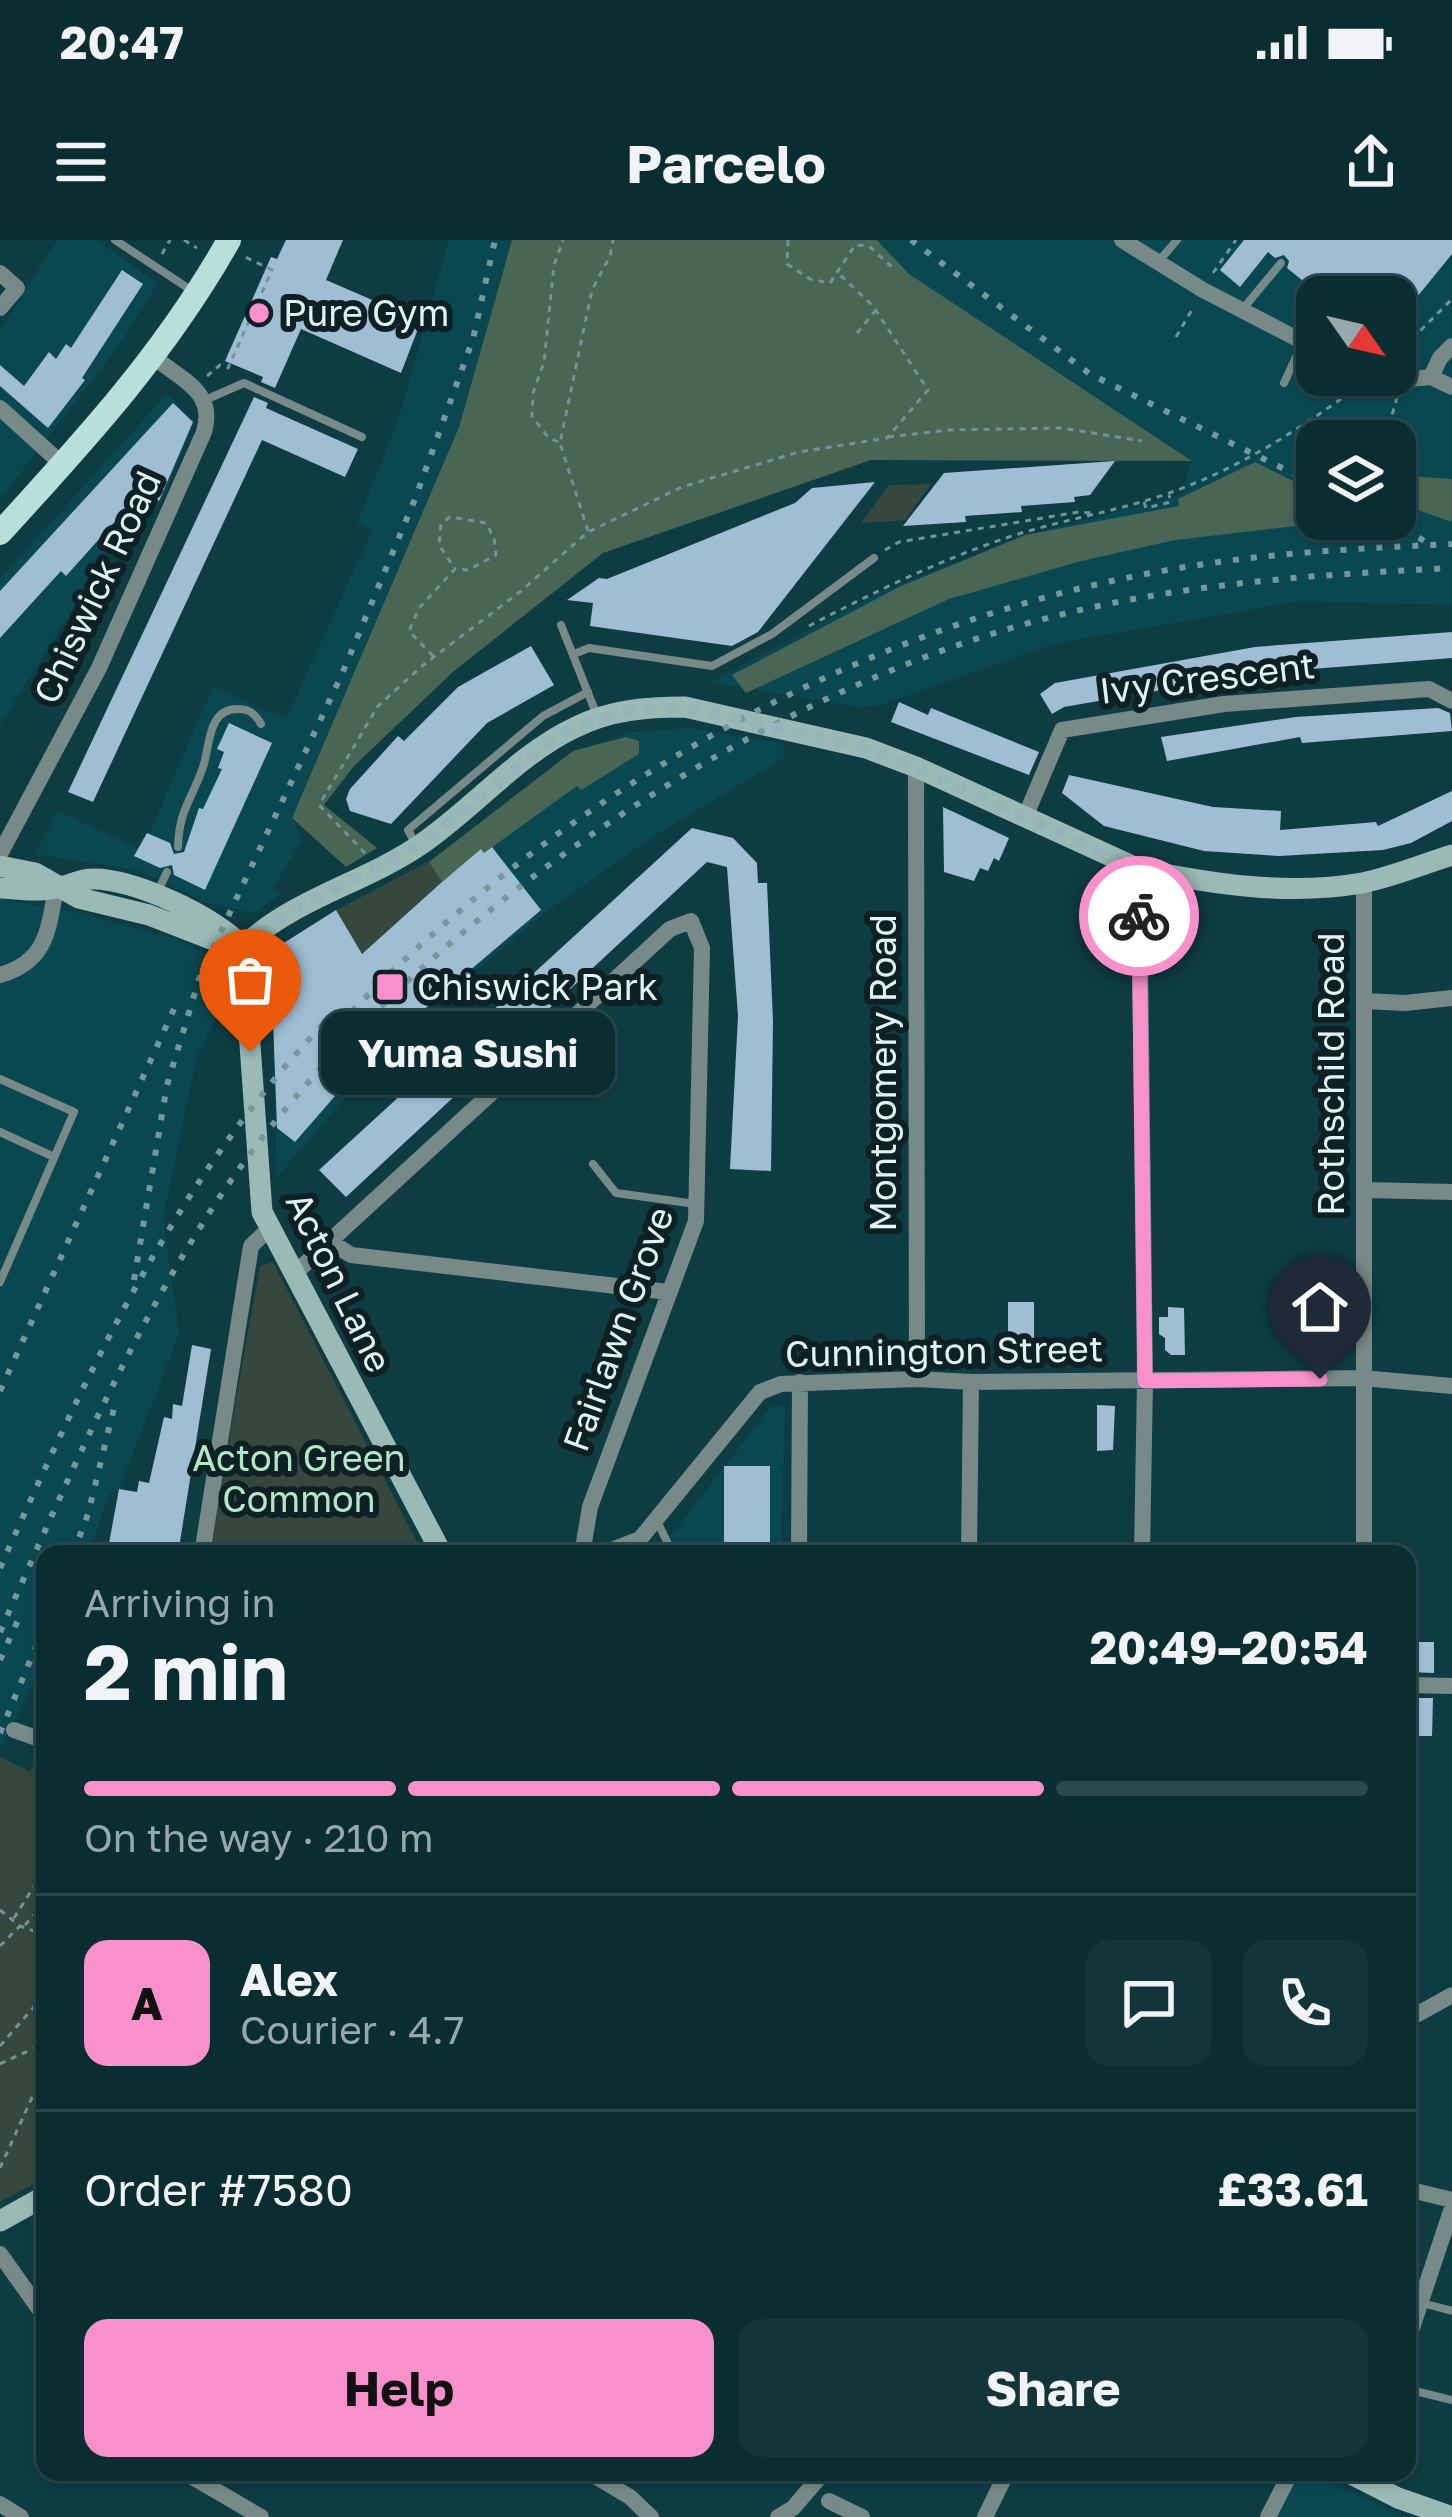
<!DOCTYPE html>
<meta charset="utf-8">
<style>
:root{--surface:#0a2d32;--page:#13353a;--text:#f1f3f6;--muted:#99a8ac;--line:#2a494d;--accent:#f890cb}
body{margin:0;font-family:"Golos Text",sans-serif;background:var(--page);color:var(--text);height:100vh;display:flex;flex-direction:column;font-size:45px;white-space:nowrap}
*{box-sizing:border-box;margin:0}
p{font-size:39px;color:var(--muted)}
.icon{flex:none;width:66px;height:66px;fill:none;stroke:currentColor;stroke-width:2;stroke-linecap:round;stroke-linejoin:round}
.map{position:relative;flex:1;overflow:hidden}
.panel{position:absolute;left:36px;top:1305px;width:1380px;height:936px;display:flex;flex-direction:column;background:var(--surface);border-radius:24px;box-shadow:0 3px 9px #0004,0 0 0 3px var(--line)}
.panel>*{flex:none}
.needle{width:78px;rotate:124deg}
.controls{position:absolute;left:1296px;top:36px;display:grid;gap:24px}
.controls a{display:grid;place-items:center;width:120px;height:120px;border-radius:24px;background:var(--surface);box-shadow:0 3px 9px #0004,0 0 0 3px var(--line);font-size:60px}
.pin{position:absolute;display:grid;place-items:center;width:102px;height:102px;color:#fff;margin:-123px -51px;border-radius:50% 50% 50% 0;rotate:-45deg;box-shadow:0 0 12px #0007}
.pin .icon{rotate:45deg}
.courier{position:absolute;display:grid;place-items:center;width:120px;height:120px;margin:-60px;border:9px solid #f890cb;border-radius:50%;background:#fff;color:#222;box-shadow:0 3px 15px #0007}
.bubble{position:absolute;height:84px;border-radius:24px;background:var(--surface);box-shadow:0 3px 9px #0004,0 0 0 3px var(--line);font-size:39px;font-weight:700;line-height:84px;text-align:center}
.headline em{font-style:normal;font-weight:700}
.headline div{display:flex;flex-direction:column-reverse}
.headline{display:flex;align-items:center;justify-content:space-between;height:204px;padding:0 48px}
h1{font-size:78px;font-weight:700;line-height:90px}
.bar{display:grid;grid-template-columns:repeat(4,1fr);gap:18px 12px;align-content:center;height:144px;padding:0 48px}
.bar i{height:15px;border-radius:9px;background:var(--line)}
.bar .current{background:var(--accent)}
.bar p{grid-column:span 4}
.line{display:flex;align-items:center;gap:30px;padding:0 48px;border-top:3px solid var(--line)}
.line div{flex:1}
.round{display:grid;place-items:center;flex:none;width:126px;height:126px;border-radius:24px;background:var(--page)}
.cta{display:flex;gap:24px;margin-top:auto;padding:24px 48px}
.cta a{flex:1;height:138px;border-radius:24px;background:var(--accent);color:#111;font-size:48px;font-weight:700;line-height:138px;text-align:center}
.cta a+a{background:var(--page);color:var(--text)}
.status{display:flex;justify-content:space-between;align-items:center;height:84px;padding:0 60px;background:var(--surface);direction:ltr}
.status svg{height:33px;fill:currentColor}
header{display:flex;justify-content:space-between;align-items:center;height:156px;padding:0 48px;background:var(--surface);font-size:54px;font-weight:700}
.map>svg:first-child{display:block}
.built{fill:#094851;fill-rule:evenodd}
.green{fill:#36483d}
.forest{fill:#496654}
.building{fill:#9fbed3}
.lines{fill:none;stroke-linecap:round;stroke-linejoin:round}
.path{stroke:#719399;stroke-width:3;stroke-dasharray:6 6;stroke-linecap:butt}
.lane{stroke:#778a87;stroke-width:8}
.street{stroke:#778a87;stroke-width:16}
.secondary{stroke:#9cbab5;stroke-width:21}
.primary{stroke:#b8dfd9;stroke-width:24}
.rail{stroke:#75979d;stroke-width:6;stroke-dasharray:6 12;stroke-linecap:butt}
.done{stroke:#96b4ba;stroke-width:12;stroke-dasharray:0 21.6}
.route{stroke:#f890cb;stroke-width:15}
.poi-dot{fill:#f890cb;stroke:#0e2023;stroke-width:4.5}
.labels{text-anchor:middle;stroke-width:12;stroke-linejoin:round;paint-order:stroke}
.poi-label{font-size:36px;fill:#dff5fa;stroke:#0e2023;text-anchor:start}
.street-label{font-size:36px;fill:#dff5fa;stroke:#0e2023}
.park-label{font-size:36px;fill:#b1e9c6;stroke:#0e2023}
</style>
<div class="status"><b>20:47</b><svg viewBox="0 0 49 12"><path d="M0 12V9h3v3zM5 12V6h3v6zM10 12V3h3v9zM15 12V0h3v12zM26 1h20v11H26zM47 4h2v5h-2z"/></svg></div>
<header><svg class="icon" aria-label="menu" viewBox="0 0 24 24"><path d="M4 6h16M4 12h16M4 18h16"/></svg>Parcelo<svg class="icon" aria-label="share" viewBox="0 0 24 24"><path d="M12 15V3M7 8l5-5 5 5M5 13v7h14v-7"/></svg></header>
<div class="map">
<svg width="1452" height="2277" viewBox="0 0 1452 2277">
<rect width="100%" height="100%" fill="#0e3c43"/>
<!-- built -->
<path class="built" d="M57,0H96L158,43L115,111L0,259V91Z
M449,0H512L459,186L292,578L302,599L273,649L280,655L253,673L204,662L138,630L35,614L58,571L142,610L213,447L286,479L372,291L357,283L399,178Z
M877,0H1452V365L1301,361L1053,404L881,465L860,467L711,442L876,354L1025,295L1182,255L1191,220L909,34ZM1317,57H1395V135H1317ZM1317,201H1395V279H1317Z
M167,154L195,181L161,263L109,312L0,485V339Z
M691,488L783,503L784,518L648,600L540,676L417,781L374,824L277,937L271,725L279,706L336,670L442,614L573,511L631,492Z
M0,659L79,673L176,699L218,720L225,759L196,818L163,979L179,1094L119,1249L110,1253L88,1314H45V1421L0,1509Z
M772,1165L785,1167L781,1314H646L664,1305Z
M1297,2232H1305L1406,2277H1275Z"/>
<!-- green -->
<path class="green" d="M931,244L905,280L861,283L889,245Z
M429,622L442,642L362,714L336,670Z
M273,1022L423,1314H208L260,1026Z
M42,1509L45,1510V1938L0,1962V1517L30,1532Z"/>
<!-- forest -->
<path class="forest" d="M512,0H877L909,34L1192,221L871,220L603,313L454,431L354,526L324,565L377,608L346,627L292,578L459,187Z
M1255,222L1317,253V279H1368L1383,286H1296L1175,300L1081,321L949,359L746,453L732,435L899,347L1025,295L1179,266L1178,259Z
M1395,235L1452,239V282L1395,262Z
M626,497L639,501V514L581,550L577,546L484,613L481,610L442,642L429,622L573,511Z"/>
<!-- building -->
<path class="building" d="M286,0H343L326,40L421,81L401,133L301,89L275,148L261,142L263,137L225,121L271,17L277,19Z
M1244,0H1452V14L1395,84V57H1323L1287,28L1289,21L1284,15L1275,18L1268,12L1240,47L1220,30Z
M122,30L143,44L82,138L85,140L48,188L0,146V125L24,146L49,112L56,119L66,104L71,108Z
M254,157L268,163L266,168L358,209L345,237L262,200L93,562L68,552Z
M173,163L193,182L159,261L145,248L66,336L61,331L0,398V351Z
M1115,221L1090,255L1074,257L1075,262L1021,266L1022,272L965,276L966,282L903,286L944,233Z
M875,242L758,392L732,406L590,386L593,363L567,360L599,338L607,339L795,263L812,248Z
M1452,392V418L1259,433L1064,467L1052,474L1040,454L1055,443L1255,407Z
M531,406L554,445L487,483L391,584L350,571L346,559L350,549L398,496L404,501L458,447Z
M899,462L928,475L931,468L1039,512L1029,535L891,482Z
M1438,468L1450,473L1452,491L1302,503L1300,497L1167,521L1161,497L1296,477Z
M229,483L272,503L205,650L174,635L172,625L160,628L134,616L147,593L170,603L174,614L184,612L199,568L203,569L222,529L218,528L224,512L217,509Z
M1069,535L1213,567L1281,571L1280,590L1376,582L1378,586L1452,551V581L1411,603L1383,610L1279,616L1204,611L1104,586L1062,553Z
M943,567L1009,598L999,621L994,618L988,631L980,628L974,641L944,632Z
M692,588L733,598L757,623L758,643H767L773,781L771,931L730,929L738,776L727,627L707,622L346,957L319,930Z
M492,607L541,670L414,778L417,781L374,824L368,818L295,902L277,888L271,725L279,706L336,670L362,714L442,642L481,609L484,613Z
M1008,1062H1034V1121H1008Z
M1168,1067L1184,1068L1185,1115H1171L1165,1110V1098L1159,1094V1077H1168Z
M192,1105L211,1109L178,1314H107L119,1249L137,1252L139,1241L149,1243L164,1177L172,1179L173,1164L182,1166Z
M1097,1165L1115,1166L1113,1210L1097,1211Z
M724,1226H770V1314H724Z
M1407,1402H1434V1433L1407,1432Z
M1407,1458H1433L1432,1496H1407Z"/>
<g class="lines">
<!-- path -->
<path class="path" d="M184,0L197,8
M788,0L787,24L810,39L830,43L855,5L869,6L894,29
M162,14L170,0
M1213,33L1236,0
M857,93L875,71
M1176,97L1193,68
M1395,116L1452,59
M207,136L220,125L228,128L272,30L243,16
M1389,186L1397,157
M888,197L949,190L1062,188L1142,201
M558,202L548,197L532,176L533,153L544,122L554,25L563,0
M1144,262L1146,268L1171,262L1169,255
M588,291L560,203L592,50L610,16L613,0
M885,310L899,302L1079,272L1093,273
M809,386C872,353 936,322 1003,299C1058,280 1117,272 1172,252C1245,226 1311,182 1372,136
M433,416L409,391L419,368L455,329L468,330L496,315L494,298L486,283L450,277L441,284L439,305L455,329
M365,613L319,565L378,466L422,426L521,351L588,292L682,247L799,212L887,198L928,150L873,66L839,34
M0,1670L20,1686L45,1695
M14,1678L41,1635H45
M25,1685L45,1662
M0,1706L19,1687
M0,1806L45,1754
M0,1824L45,1803
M0,1928L45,1829"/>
<!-- lane -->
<path class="lane" d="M115,0L194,52
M1158,22L1177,0
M1242,70L1281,23
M1284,143L1302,104
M205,160L244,143L362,197
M561,385L596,473
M574,414L589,408L712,426L772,394L874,318
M416,605L408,590L543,476L588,452
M178,607C179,569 192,560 203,527C210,508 207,467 239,469C250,469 256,475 261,484
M159,649L167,632
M0,839L74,872L0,1042
M0,892L54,917
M593,924L616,953L696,964
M658,1283L673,1314
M1422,2063L1452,2071
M1407,2149L1452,2160"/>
<!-- street -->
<path class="street" d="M1122,0L1203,50L1317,109
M0,33L17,48L0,68
M1393,135L1408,139L1431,137L1452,147
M1431,137L1440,118L1452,106
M0,168L63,225
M916,527L917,1139
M1025,577L1062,490L1224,464L1429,449L1452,461
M0,614L99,428L204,192C216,152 182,140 155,118
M1139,629L1145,1141L1142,1314
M1364,643V1314
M0,735C47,721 48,691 56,648
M1365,761L1405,763L1452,758
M1365,950L1452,952
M331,1002L351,1015L668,1052
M293,1035L670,689L691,681L702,708L696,981L590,1267L582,1314
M202,1314L251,1006L270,988
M602,1314L640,1299L760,1152L781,1144L917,1139L971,1142L1362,1138L1452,1146
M799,1314L800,1142
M969,1314L971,1142
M1407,1445L1452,1446
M14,1490L45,1501
M1407,1780L1452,1755
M1407,1949L1452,1960
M0,2014L45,2077
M1407,2103L1452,1968
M184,2232L261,2277
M588,2232L630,2257L651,2277
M829,2261L862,2277
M0,2264L21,2277
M778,2277L793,2268L824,2232
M985,2277L1007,2232
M1268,2277L1291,2232"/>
<!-- secondary -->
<path class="secondary" d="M0,626L35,633L79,658L149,675L221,703L242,707
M0,648C18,649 38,652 56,648C69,646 79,639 92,639C133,638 216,677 243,707L262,972L442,1314
M243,707C293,659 364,643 420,605C473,569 518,514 576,487C610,470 647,467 685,467L866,508L916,527L1139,629C1211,644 1289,656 1362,643C1392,637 1423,624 1452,615
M0,1981L45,1956
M1347,2232L1398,2258L1452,2277"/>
<!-- primary -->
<path class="primary" d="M0,293C86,199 166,112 229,0"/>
<!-- rail -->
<path class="rail" d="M911,0L1090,134L1317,245
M1388,279L1431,305
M327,797C555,554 867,375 1198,325C1283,312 1367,308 1452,304
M134,1040L167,845L200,736L342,434L415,259L473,99L495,0
M0,1151L174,769
M73,1314L88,1274L115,1164
M0,1328C88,1131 179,932 332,775
M0,1392C67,1242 131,1089 223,952C387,709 706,485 985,396C1141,346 1290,336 1452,328
M0,1420L18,1380
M0,1493L45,1385"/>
</g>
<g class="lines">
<!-- done -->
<path class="done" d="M250,812L243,707L250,700L302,665L424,602L555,498L577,486L627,471L685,467L866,508L916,527L1139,629V676"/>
<!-- route -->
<path class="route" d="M1139,676L1145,1141L1320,1139"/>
</g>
<!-- markers -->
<g class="poi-dot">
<circle cx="259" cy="73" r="12"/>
<rect x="375" y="732" width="30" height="30" rx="6"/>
</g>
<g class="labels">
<!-- poi labels -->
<g class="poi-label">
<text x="283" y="86">Pure Gym</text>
<text x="417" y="760">Chiswick Park</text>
</g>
<!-- street labels -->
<g class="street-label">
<text transform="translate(97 347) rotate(-65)" y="13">Chiswick Road</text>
<text transform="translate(1207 438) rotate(-7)" y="13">Ivy Crescent</text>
<text transform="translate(883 833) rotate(-90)" y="13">Montgomery Road</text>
<text transform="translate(1331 834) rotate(-90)" y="13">Rothschild Road</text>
<text transform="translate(339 1042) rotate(64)" y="13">Acton Lane</text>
<text transform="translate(618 1089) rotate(-70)" y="13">Fairlawn Grove</text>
<text transform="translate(944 1111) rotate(-1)" y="13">Cunnington Street</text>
</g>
<!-- park labels -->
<g class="park-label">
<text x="299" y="1231">Acton Green<tspan x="299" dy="41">Common</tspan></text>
</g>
</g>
</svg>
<div class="controls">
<a><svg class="needle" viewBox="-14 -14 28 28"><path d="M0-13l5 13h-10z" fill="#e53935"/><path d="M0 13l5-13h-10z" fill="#99a8ac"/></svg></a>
<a><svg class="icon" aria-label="layers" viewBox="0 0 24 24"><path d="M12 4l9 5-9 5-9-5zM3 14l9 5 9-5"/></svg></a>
</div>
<div class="pin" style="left:250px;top:812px;background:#ea580c"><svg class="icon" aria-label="bag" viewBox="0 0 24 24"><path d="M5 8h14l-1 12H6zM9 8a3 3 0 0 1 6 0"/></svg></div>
<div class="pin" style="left:1320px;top:1139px;background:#1f2937"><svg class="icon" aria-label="home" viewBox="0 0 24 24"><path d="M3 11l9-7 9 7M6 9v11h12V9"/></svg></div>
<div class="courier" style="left:1139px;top:676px"><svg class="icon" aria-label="bike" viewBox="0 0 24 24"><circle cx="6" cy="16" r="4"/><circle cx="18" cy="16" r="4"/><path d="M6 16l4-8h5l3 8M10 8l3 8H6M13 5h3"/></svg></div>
<div class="bubble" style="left:321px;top:771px;width:294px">Yuma Sushi</div>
<section class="panel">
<div class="headline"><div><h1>2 min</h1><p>Arriving in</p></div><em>20:49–20:54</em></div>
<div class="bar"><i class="current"></i><i class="current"></i><i class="current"></i><i></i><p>On the way · 210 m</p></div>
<div class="line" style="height:216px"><b class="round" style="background:var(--accent);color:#111">A</b><div><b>Alex</b><p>Courier · 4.7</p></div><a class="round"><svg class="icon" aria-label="chat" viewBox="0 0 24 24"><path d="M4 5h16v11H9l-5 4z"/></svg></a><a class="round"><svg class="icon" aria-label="phone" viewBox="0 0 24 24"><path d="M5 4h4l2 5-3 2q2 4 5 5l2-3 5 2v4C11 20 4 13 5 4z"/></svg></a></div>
<div class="line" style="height:156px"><div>Order #7580</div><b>£33.61</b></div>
<div class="cta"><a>Help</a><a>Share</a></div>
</section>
</div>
